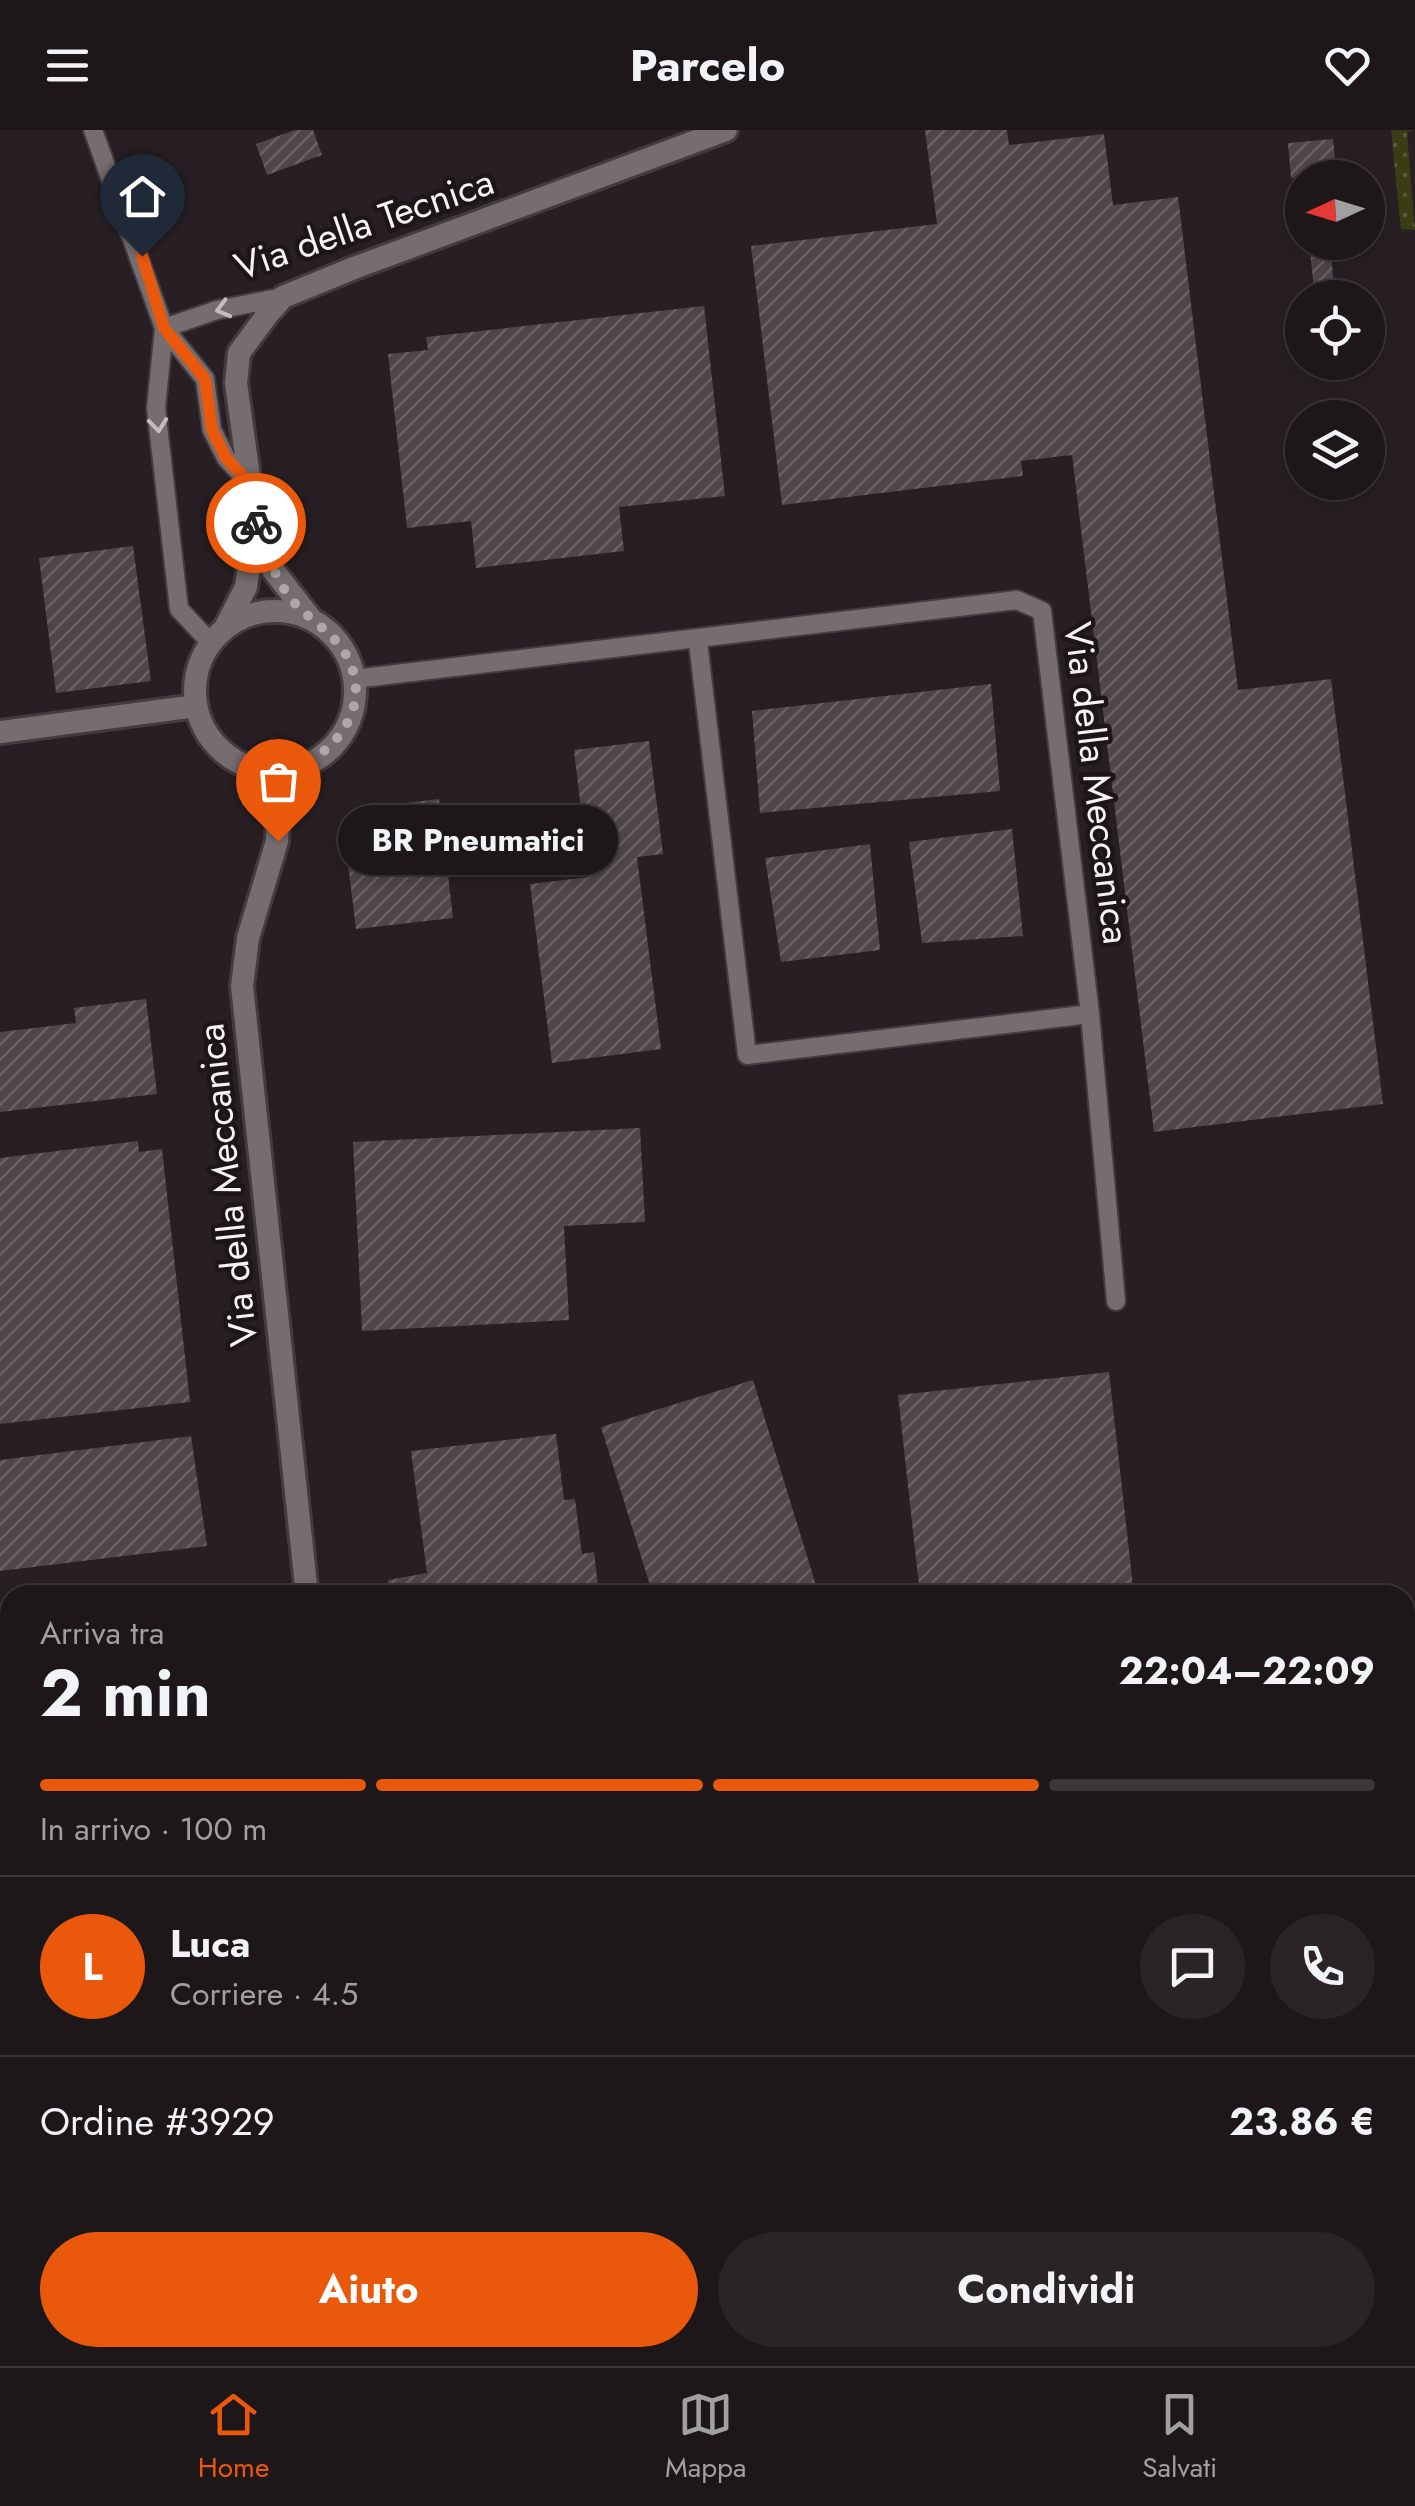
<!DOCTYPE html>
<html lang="it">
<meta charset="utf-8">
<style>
:root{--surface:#1d171a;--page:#2a2427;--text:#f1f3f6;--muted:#a09fa2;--line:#3b3639;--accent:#ea580c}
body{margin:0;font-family:Jost,sans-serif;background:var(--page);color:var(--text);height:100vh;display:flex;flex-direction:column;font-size:38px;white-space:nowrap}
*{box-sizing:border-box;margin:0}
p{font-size:32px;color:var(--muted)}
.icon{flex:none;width:55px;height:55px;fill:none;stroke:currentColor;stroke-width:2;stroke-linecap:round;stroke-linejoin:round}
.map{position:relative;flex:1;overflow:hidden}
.drawer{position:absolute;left:0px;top:1455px;width:1415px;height:782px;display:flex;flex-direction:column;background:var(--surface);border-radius:30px 30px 0 0;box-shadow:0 5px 15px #0003,0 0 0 2px var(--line)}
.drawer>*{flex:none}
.needle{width:65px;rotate:266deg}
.tools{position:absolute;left:1285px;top:30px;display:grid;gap:20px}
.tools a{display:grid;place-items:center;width:100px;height:100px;border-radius:50%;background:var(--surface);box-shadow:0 5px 15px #0003,0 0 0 2px var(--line);font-size:50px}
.pin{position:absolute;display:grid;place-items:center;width:85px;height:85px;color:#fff;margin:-102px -42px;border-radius:50% 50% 50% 0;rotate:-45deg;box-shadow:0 0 10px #0007}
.pin .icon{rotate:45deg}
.courier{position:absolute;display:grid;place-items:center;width:100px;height:100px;margin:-50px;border:8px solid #ea580c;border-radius:50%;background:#fff;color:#222;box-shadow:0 2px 12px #0007}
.bubble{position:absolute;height:70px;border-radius:35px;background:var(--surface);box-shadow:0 5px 15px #0003,0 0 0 2px var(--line);font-size:32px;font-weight:700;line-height:70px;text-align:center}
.headline em{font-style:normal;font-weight:700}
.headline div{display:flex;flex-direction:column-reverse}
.headline{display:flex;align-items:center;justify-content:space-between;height:170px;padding:0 40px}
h1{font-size:65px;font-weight:700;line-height:75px}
.bar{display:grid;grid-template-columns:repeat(4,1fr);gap:15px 10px;align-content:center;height:120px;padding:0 40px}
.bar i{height:12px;border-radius:8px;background:var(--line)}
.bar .current{background:var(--accent)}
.bar p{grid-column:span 4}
.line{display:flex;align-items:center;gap:25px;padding:0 40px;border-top:2px solid var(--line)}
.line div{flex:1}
.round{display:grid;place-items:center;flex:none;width:105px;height:105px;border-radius:52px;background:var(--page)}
.action{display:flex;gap:20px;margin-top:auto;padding:20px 40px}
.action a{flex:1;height:115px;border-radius:60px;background:var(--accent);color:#fff;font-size:40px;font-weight:700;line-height:115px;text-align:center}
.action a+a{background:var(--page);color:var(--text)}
header{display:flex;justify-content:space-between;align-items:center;height:130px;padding:0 40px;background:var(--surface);font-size:45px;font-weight:700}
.tab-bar{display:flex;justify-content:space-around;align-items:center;height:140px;border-top:2px solid var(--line);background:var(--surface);font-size:28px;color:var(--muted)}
.tab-bar a{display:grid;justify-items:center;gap:5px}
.tab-bar .current{color:var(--accent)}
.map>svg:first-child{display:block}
.grass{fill:url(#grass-dots)}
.building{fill:url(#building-hatch)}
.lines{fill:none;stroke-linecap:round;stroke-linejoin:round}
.street-casing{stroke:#433c3f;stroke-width:22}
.secondary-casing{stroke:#433c3f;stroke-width:28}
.highway-casing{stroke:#433c3f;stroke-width:35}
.street{stroke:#766d71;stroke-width:18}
.secondary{stroke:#766d71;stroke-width:22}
.highway{stroke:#adb664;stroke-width:30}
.oneway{stroke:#c3bdc0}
.done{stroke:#aea8ab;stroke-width:10;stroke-dasharray:0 18}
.route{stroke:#ea580c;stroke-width:12}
.labels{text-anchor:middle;stroke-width:9;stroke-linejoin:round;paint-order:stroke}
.street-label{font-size:38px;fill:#f7f2f4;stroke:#1d1619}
</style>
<header><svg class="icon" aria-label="menu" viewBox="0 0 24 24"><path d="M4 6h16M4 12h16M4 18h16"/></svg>Parcelo<svg class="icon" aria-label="heart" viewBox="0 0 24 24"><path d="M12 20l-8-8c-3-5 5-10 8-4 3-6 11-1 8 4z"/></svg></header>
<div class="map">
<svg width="1415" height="2236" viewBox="0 0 1415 2236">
<defs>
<pattern id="grass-dots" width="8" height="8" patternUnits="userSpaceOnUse" patternTransform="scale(2.5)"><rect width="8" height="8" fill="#393d13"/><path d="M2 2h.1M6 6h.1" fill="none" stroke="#565a36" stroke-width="1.8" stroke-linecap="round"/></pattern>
<pattern id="building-hatch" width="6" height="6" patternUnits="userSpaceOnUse" patternTransform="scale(2.5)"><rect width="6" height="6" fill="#4f464b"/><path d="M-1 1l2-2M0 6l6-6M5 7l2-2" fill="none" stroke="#696166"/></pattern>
</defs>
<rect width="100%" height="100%" fill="#271f23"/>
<!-- grass -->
<path class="grass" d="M1391,0H1415L1407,2L1415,100L1401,99Z"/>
<!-- building -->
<path class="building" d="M295,0H313L322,25L267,45L256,14Z
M925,0H1007L1009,15L1104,4L1113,75L1178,67L1238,560L1331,549L1383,974L1154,1002L1072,325L1021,331L1023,346L782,375L751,116L937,94Z
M1333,9L1337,48H1291L1288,13Z
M1309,112H1330L1335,168H1315Z
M704,176L725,366L619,377L624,421L476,438L471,391L407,398L388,224L428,220L426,207Z
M133,416L151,551L56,563L39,428Z
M991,554L1000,661L760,683L752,581Z
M649,611L663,724L637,727L661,919L552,933L530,754L589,747L574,620Z
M439,669L453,788L356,799L346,718L377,714L373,677Z
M1012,699L1023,806L922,813L909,712Z
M870,714L880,820L781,832L765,728Z
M146,869L157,964L0,982V902L76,893L74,878Z
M640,998L645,1092L564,1096L569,1190L362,1201L353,1012Z
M138,1011L139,1022L162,1019L190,1272L0,1294V1028Z
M1109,1242L1134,1465H920L898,1265Z
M753,1250L819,1465H653L601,1297Z
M556,1304L564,1370L575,1369L582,1424L594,1422L599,1465H387L388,1450L427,1443L411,1321Z
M191,1306L207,1416L0,1441V1330Z"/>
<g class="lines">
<defs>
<path id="street" d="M93,0L164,198L205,249L212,300L226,328L250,354
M164,198L156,278L179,479L211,513
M164,198L217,180L283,167
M698,512L747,925L1090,884
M354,549L1017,470L1042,481L1090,884L1116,1171
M39,2236L46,2228"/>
<path id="secondary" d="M195 561a80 80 0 1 1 160 0a80 80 0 1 1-160 0Z
M312,490L273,440L255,390L236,253L239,223L267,185L283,167L354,138L726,0
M225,498L246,457L255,394
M0,602L196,576
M280,642L277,711L248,808L242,856L307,1465
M467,2228L469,2236"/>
<path id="highway" d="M1405,1759L1415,1748
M1405,1816L1415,1807
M1405,1893L1415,1892
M821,2236L832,2228
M870,2236L882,2228"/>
</defs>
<!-- street casing -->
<use href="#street" class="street-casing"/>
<!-- secondary casing -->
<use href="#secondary" class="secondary-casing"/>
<!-- highway casing -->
<use href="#highway" class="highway-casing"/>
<!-- street -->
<use href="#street" class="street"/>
<!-- secondary -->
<use href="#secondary" class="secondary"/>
<!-- highway -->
<use href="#highway" class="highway"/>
</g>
<!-- one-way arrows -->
<defs><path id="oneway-chevron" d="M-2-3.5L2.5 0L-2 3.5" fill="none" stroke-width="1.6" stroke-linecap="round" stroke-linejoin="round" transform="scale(2.5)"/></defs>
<g class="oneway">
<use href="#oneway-chevron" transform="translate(223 179) rotate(165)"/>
<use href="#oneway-chevron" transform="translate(158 295) rotate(84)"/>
</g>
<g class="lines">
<!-- done -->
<path class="done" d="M256,393C265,419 273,443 288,465C303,486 328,498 343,520C379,574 333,631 280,642L278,711"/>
<!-- route -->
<path class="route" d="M142,126L164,198L205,249L212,300L226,328L250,354L256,393"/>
</g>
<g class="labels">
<!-- street labels -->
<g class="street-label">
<text transform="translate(364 94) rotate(-19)" y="13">Via della Tecnica</text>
<text transform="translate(1097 653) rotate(83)" y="13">Via della Meccanica</text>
<text transform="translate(227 1055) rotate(-96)" y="13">Via della Meccanica</text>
</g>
</g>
</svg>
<div class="tools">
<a><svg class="needle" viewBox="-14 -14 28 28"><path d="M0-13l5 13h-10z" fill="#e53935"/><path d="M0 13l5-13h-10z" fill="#a09fa2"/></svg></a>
<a><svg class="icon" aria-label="locate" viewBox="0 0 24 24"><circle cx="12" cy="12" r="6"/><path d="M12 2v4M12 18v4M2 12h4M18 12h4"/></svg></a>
<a><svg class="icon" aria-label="layers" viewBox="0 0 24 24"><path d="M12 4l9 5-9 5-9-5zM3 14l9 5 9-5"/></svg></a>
</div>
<div class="pin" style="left:278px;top:711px;background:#ea580c"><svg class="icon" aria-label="bag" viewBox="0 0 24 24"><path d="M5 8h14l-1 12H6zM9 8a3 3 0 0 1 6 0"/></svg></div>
<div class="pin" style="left:142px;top:126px;background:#1f2937"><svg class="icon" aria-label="home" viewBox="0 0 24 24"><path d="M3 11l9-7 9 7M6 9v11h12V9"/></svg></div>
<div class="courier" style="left:256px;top:393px"><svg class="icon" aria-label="bike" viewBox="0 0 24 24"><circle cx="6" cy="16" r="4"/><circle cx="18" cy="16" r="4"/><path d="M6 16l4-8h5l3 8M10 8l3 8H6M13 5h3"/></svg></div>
<div class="bubble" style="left:338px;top:675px;width:280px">BR Pneumatici</div>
<section class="drawer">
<div class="headline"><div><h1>2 min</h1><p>Arriva tra</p></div><em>22:04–22:09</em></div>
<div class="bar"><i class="current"></i><i class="current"></i><i class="current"></i><i></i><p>In arrivo · 100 m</p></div>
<div class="line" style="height:180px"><b class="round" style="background:var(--accent);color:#fff">L</b><div><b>Luca</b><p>Corriere · 4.5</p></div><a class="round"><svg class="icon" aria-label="chat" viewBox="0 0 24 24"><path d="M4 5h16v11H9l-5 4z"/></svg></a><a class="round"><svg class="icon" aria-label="phone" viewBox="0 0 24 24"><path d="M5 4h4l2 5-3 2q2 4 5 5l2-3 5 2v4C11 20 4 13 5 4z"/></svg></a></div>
<div class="line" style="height:130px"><div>Ordine #3929</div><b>23.86 €</b></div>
<div class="action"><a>Aiuto</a><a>Condividi</a></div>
</section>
</div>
<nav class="tab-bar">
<a class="current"><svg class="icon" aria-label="home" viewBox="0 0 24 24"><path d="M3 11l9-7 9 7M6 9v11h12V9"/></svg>Home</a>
<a><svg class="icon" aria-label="map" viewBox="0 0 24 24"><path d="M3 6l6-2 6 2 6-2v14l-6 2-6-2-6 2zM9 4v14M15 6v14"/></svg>Mappa</a>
<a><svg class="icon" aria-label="saved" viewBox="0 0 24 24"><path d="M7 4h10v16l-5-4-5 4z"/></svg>Salvati</a>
</nav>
